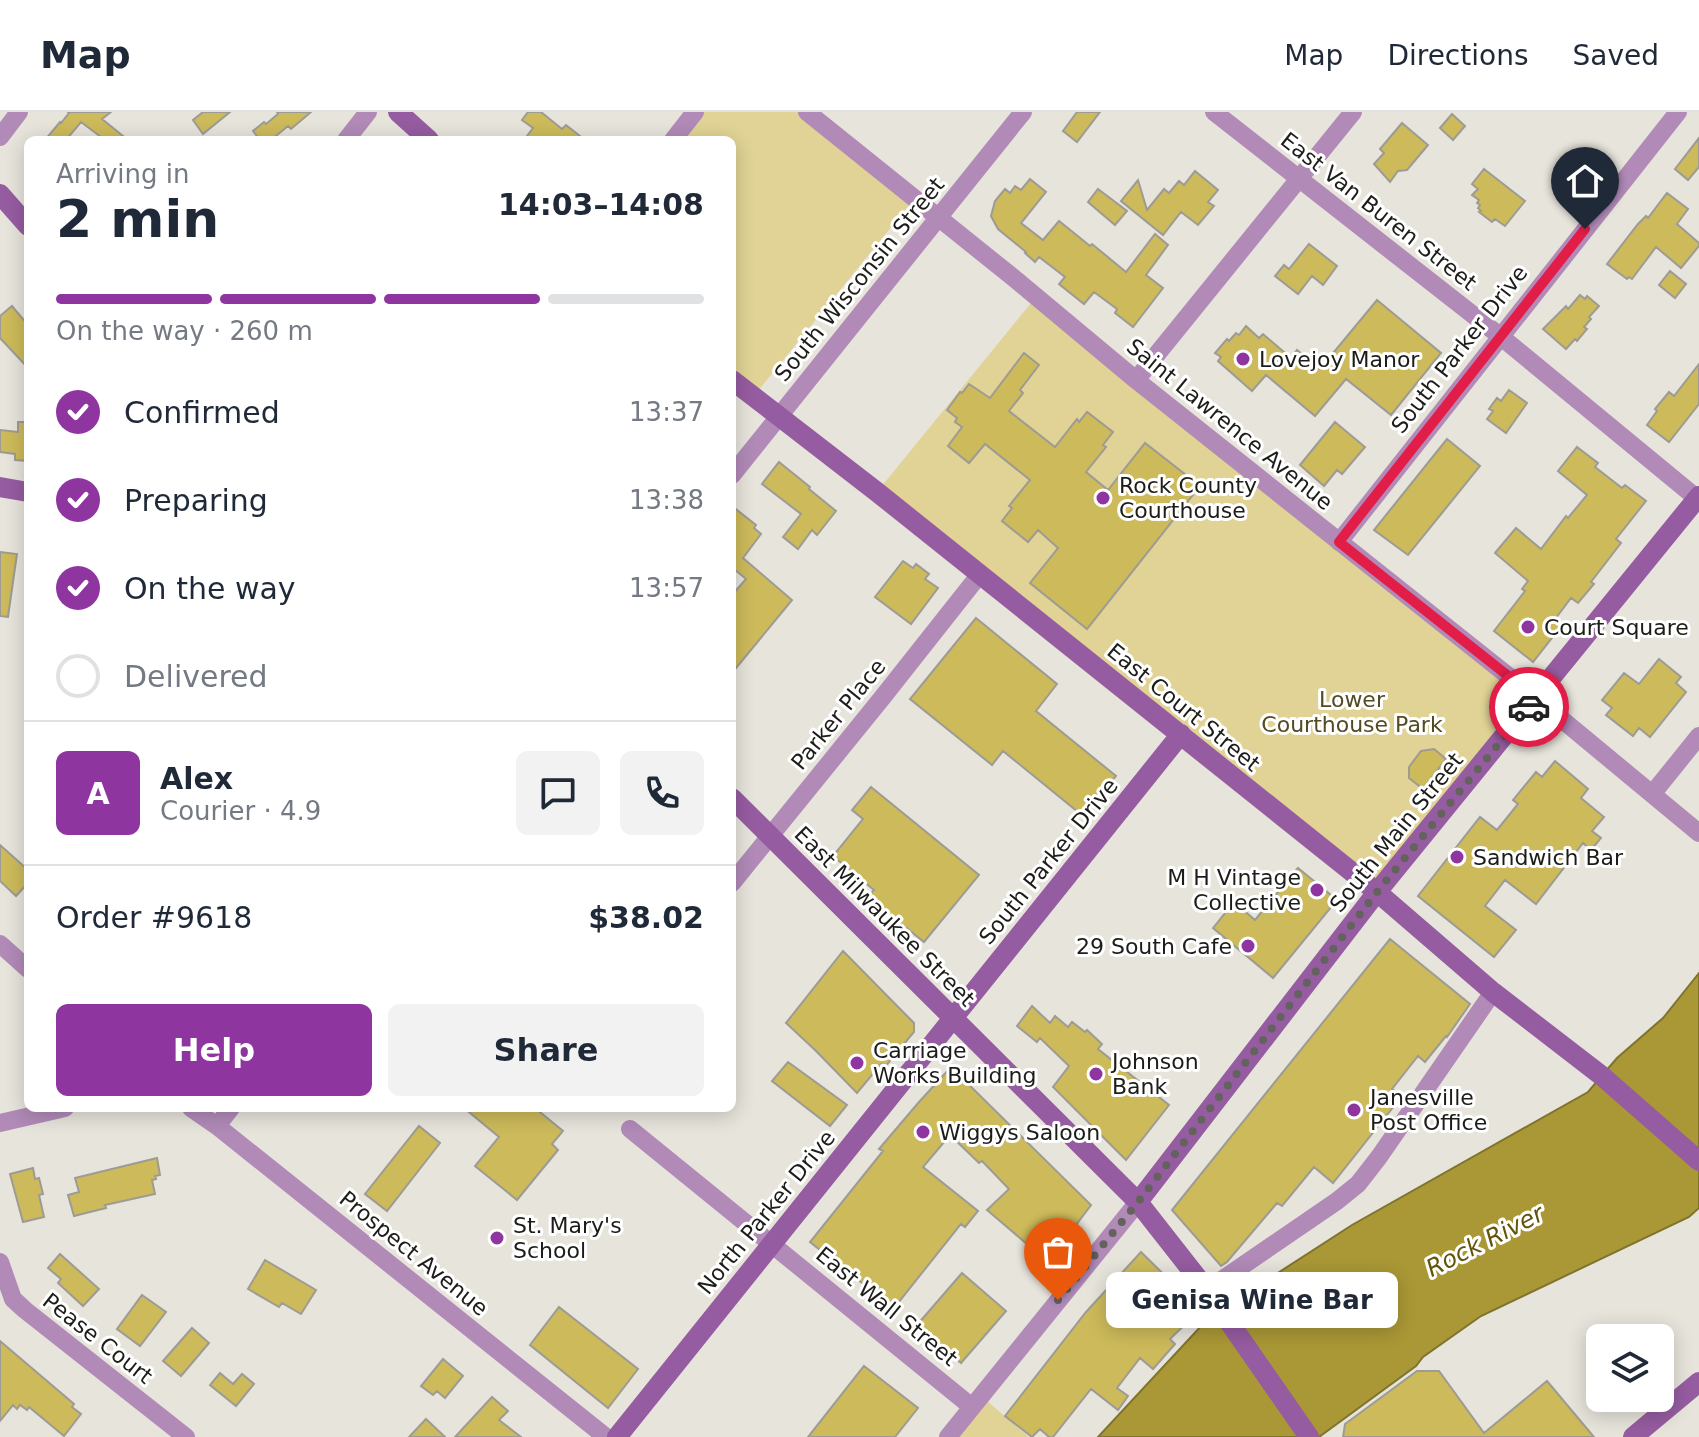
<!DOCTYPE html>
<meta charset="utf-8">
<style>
:root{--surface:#fff;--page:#f2f2f3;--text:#1f2937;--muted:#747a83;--line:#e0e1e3;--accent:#8f35a0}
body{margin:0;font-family:"DejaVu Sans",sans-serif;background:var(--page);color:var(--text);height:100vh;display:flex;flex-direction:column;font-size:30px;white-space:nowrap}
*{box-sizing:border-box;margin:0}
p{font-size:26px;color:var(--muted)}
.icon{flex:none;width:44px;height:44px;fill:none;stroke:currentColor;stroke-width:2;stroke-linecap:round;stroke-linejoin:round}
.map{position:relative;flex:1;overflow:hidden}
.sheet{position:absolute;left:24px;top:24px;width:712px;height:976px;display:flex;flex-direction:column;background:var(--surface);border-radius:12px;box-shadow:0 4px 20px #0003}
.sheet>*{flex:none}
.controls{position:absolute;left:1586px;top:1212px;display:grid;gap:16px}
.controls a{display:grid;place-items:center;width:88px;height:88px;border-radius:12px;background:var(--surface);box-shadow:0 4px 20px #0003;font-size:40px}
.pin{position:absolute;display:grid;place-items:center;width:68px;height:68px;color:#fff;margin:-82px -34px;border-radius:50% 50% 50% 0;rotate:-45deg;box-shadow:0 0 8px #0007}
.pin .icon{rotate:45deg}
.courier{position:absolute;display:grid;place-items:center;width:80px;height:80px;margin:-40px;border:6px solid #e11d48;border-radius:50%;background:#fff;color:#222;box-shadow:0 2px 10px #0007}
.bubble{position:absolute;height:56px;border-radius:12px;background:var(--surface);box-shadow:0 4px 20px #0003;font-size:26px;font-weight:700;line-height:56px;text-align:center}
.head em{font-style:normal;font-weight:700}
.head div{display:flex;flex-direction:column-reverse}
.head{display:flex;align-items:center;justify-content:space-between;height:136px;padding:0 32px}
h1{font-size:52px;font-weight:700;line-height:60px}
.bar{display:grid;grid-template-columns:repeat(4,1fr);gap:12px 8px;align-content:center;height:96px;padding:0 32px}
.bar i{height:10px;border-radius:6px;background:var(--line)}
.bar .current{background:var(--accent)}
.bar p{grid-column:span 4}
.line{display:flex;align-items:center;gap:20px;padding:0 32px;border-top:2px solid var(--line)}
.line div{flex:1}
.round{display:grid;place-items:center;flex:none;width:84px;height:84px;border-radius:12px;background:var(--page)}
ol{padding:0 32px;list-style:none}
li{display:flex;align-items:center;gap:24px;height:88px}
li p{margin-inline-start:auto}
li .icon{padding:8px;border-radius:50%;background:var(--accent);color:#fff;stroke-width:4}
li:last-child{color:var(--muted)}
li i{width:44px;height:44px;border:4px solid var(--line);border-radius:50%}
.primary-button{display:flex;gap:16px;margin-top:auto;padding:16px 32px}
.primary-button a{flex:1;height:92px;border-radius:12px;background:var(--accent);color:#fff;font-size:32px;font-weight:700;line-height:92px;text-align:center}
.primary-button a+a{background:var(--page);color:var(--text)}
header{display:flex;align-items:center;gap:48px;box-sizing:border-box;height:112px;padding:0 40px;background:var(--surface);border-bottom:2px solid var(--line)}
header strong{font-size:38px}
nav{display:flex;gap:44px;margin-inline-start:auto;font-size:28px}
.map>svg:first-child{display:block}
.green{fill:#e0d395}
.water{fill:#aa9836;stroke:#7f732d;stroke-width:2}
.building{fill:#cdba5b;stroke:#9d9b93;stroke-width:2}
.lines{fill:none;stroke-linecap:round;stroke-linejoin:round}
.minor{stroke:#b18ab8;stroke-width:18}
.secondary{stroke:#965ca1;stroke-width:20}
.done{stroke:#63625c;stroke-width:8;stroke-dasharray:0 14.4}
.route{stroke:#e11d48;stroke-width:10}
.poi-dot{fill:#8f35a0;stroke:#fff;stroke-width:3}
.labels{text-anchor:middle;stroke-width:6;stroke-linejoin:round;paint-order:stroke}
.street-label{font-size:22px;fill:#1c1c18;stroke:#fff}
.poi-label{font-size:22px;fill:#1c1c18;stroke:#fff;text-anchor:start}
.park-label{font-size:22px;fill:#534b23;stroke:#fff}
.water-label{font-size:24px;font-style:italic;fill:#625509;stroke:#fff}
</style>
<header>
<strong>Map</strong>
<nav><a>Map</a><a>Directions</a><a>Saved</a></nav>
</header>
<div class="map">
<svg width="1699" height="1325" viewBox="0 0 1699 1325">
<rect width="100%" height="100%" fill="#e6e4db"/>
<!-- green -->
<path class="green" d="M695,0H807L914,87L753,285L732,268V28H673Z
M1036,185L1536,586L1377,780L877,380Z
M981,1284L1029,1325H951Z"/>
<!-- water -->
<path class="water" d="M1699,861V1096L1689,1105L1481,1204L1423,1245L1416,1254L1319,1325H1098L1203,1212L1216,1201L1352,1113L1588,980L1617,946L1663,906Z"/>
<!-- building -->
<path class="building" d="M68,0H111L102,7L128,28H105L81,10L66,28H45L60,10L61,11L69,1Z
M203,0H230L203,22L193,8Z
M277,0H311L291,17L288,14L271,28H260L253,19L264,10L266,12L278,2Z
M528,0H541L562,17L566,13L585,28H524L533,16L522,8Z
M1077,0H1100L1077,30L1063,19Z
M1452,2L1465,14L1453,28L1440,16Z
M1402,11L1428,33L1407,58L1398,59L1390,70L1374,52L1384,41L1380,37Z
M1699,26V55L1688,68L1675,57Z
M1484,57L1525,89L1505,114L1495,107L1492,110L1479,100L1481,99L1478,96L1480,93L1477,91L1479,88L1472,83L1478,77L1472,72Z
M1195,59L1218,78L1208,90L1214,94L1198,113L1181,100L1163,123L1121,89L1138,68L1147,98L1164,77L1169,81L1179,69L1184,73Z
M1030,67L1046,80L1021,111L1043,128L1059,109L1090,134L1092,132L1126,160L1155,122L1168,133L1146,163L1163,176L1133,215L1115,201L1117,197L1094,180L1084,192L1059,172L1065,165L1039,145L1035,150L1025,141L1026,140L998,117L991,104L995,89L1005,77L1010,81L1015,74L1021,78Z
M1098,77L1127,99L1115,113L1088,90Z
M1667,81L1688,97L1677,112L1699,131V134L1681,156L1656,135L1632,167L1629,165L1627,167L1607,152L1638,112L1646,104L1648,106Z
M1309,132L1337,154L1323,173L1312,164L1298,182L1275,164L1284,153L1289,157Z
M1670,159L1686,172L1675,186L1659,173Z
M1580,183L1585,187L1587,184L1599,194L1589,205L1591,207L1584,215L1587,217L1577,229L1575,227L1566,237L1543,217L1566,194L1568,197Z
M1377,188L1441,241L1391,303L1346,267L1315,304L1266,263L1252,279L1218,249L1221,245L1215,241L1227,227L1229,229L1236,221L1239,223L1246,214L1259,226L1263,222L1291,246L1297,238L1320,257Z
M12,194L28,213V256L0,226V204Z
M1024,241L1039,253L1020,278L1023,281L1009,299L1055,335L1077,307L1079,310L1087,300L1113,320L1103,333L1106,335L1086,360L1108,378L1145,331L1200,374L1087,517L1030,471L1058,436L1038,418L1028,430L1002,409L1012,396L1009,394L1030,368L985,332L969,351L948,334L962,315L955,310L957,306L947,298L960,280L962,281L969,272L990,286Z
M1699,252V292L1669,330L1647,313L1657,299L1655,297L1669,280L1674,284Z
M1509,278L1527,291L1506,321L1487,307L1493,299L1489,297L1497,286L1501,289Z
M18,310H28V349L15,348V342L0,340V318L18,320Z
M1335,310L1365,335L1342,362L1337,358L1324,374L1300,353Z
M1447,327L1480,354L1408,443L1374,418Z
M1577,335L1598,351L1595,355L1622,376L1625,373L1646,389L1616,427L1621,431L1591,470L1594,472L1578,491L1571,486L1556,506L1563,512L1533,550L1494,519L1525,479L1522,477L1528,469L1495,441L1516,416L1541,437L1566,404L1568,406L1587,383L1558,359Z
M779,350L810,375L809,377L836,399L817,423L812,418L798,437L783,425L801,402L762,372Z
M732,394L756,413L754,416L761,422L743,446L792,488L732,561V483L746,467L734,457L732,459Z
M0,440L17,442L8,505L0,504Z
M903,449L913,456L916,452L929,462L925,467L938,476L911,512L875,485Z
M976,506L1057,572L1036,599L1116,664L1083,704L1003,639L992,653L910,587Z
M1659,547L1681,565L1676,571L1686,580L1650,625L1639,616L1633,624L1606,603L1612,596L1602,588L1624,561L1639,572Z
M1434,637L1446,647L1423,677L1409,666V655L1421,639Z
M1555,649L1588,677L1581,686L1604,705L1592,719L1601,726L1591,738L1583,731L1536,792L1505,768L1485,794L1516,818L1494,845L1418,784L1480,705L1497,718L1518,692L1513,688L1536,660L1542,665Z
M871,675L979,763L924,830L868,785L874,778L833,744L863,707L852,698Z
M0,733L28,758V771L16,784L0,769Z
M1298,756L1337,788L1273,866L1213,816L1234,790L1255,808Z
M1390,827L1470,892L1447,925L1446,924L1425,950L1418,944L1392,977L1402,984L1333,1071L1314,1055L1282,1094L1277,1091L1227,1150L1221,1154L1172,1098Z
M843,839L914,911V920L885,955L881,952L857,981L815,938L786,911Z
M1032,894L1050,911L1055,904L1068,915L1072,910L1085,920L1087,918L1102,932L1098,937L1169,993L1126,1048L1053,975L1069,954L1040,926L1037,930L1017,914Z
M788,950L847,993L830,1014L772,969Z
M951,955L1091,1093L1048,1150L987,1098L1009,1077L982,1049L979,1051L950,1023L923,1055L978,1099L965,1115L961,1112L894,1196L810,1130L883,1039L879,1037L919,990Z
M464,996H535L563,1019L552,1032L558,1038L517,1088L475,1054L499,1025Z
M419,1014L440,1031L387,1099L365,1082Z
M157,1046L160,1063L155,1064L156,1067L152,1068L155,1082L105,1093L106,1096L74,1104L68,1083L79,1080L75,1066Z
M33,1056L35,1067L39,1066L43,1082L39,1083L44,1105L23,1110L10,1062Z
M1141,1140L1200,1198L1170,1227L1175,1232L1153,1257L1140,1246L1117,1276L1128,1284L1118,1298L1091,1277L1053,1325H1049L1040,1317L1032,1325L1005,1304L1086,1200Z
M60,1142L99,1177L83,1194L58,1171L61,1167L48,1156Z
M265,1148L316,1178L301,1202L282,1191L279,1195L248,1177Z
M962,1161L1006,1199L961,1251L917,1213Z
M142,1183L166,1200L140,1234L117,1217Z
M559,1195L638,1257L608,1296L530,1233Z
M192,1216L209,1231L181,1264L163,1249Z
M0,1229L74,1292L72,1295L81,1302L64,1324L29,1295L27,1298L20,1293L17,1297L13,1293L0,1309Z
M443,1247L463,1264L445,1286L437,1279L433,1283L421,1274Z
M864,1254L918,1296L895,1325H808Z
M1417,1259H1439L1484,1321L1547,1269L1594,1325H1343L1345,1312Z
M220,1261L233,1272L242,1262L254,1272L236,1294L210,1273Z
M492,1285L508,1299L499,1308L521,1325H455Z
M426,1307L445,1325H409Z"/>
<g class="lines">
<!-- minor -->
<path class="minor" d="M807,0L1015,167L1136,268L1536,586L1699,721
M1214,0L1500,224L1699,388
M0,25L19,0
M346,28L368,0
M673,28L695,0
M1136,268L1353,0
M732,363L1023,0
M1339,430L1678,0
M1653,681L1699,624
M732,771L882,586L980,462
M0,832L28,857
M191,996L217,1014L606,1325
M0,1011L65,996
M217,1014L231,996
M630,1017L972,1295
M0,1150L13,1187L25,1198L186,1325
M1207,1178L1337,1089L1358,1072L1379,1045L1493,880
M948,1325L1138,1090"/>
<!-- secondary -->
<path class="secondary" d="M398,0L429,28
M0,82L28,114
M732,268L877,380L1377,780L1493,880L1602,964L1699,1049
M0,375L28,380
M732,686L1138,1090L1207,1178L1309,1325
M1138,1090L1377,780L1699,384
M617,1325L1181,622
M1633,1325L1699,1270"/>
</g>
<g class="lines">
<!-- done -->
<path class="done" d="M1058,1188L1138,1090L1377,780L1529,595"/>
<!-- route -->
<path class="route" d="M1529,595L1536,586L1339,430L1585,117"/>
</g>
<!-- markers -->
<g class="poi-dot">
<circle cx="1243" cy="247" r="8"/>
<circle cx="1103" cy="386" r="8"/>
<circle cx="1528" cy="515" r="8"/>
<circle cx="1457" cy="745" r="8"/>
<circle cx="1317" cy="778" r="8"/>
<circle cx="1248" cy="834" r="8"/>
<circle cx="857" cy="951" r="8"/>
<circle cx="1096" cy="962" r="8"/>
<circle cx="1354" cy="998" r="8"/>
<circle cx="923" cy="1020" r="8"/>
<circle cx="497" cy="1126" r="8"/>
</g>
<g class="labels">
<!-- street labels -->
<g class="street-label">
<text transform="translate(1379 99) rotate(38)" y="8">East Van Buren Street</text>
<text transform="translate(859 167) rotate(-51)" y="8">South Wisconsin Street</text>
<text transform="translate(1459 237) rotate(-52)" y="8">South Parker Drive</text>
<text transform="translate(1230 312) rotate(39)" y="8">Saint Lawrence Avenue</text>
<text transform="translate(1184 595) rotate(39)" y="8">East Court Street</text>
<text transform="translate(838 602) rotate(-51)" y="8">Parker Place</text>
<text transform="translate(1396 720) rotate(-51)" y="8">South Main Street</text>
<text transform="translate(1048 749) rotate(-51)" y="8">South Parker Drive</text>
<text transform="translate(885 804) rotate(45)" y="8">East Milwaukee Street</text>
<text transform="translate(766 1100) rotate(-51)" y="8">North Parker Drive</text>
<text transform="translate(414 1141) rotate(39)" y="8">Prospect Avenue</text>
<text transform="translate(887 1194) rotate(39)" y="8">East Wall Street</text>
<text transform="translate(98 1226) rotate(38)" y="8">Pease Court</text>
</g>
<!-- poi labels -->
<g class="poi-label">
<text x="1259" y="255">Lovejoy Manor</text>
<text x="1119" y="381">Rock County<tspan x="1119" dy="25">Courthouse</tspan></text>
<text x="1544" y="523">Court Square</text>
<text x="1473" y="753">Sandwich Bar</text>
<text x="1301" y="773" text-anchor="end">M H Vintage<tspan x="1301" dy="25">Collective</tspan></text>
<text x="1232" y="842" text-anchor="end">29 South Cafe</text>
<text x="873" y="946">Carriage<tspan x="873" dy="25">Works Building</tspan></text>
<text x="1112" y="957">Johnson<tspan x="1112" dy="25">Bank</tspan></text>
<text x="1370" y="993">Janesville<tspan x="1370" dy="25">Post Office</tspan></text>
<text x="939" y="1028">Wiggys Saloon</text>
<text x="513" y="1121">St. Mary's<tspan x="513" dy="25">School</tspan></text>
</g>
<!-- park labels -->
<g class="park-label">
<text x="1352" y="595">Lower<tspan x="1352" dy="25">Courthouse Park</tspan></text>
</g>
<!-- water labels -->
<g class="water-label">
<text transform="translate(1485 1129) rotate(-27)" y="8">Rock River</text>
</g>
</g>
</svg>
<div class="controls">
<a><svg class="icon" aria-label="layers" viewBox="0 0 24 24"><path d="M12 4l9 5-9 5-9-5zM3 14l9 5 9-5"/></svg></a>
</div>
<div class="pin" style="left:1058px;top:1188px;background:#ea580c"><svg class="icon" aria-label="bag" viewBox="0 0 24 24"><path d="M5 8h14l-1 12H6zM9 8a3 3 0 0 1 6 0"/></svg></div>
<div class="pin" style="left:1585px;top:117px;background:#1f2937"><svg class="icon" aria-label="home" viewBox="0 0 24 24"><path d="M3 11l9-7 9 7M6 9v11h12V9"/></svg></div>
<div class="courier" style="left:1529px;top:595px"><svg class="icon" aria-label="car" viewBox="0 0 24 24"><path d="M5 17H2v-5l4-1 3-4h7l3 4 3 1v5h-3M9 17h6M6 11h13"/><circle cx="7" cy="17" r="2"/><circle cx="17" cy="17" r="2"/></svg></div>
<div class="bubble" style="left:1106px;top:1160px;width:292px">Genisa Wine Bar</div>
<section class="sheet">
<div class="head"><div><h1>2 min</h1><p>Arriving in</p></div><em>14:03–14:08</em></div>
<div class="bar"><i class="current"></i><i class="current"></i><i class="current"></i><i></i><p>On the way · 260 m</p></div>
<ol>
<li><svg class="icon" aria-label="check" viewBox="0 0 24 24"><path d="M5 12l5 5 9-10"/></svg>Confirmed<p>13:37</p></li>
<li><svg class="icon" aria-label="check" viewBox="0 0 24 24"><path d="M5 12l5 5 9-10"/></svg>Preparing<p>13:38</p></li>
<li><svg class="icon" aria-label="check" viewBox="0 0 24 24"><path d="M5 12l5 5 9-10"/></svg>On the way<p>13:57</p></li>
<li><i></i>Delivered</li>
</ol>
<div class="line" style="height:144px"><b class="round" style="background:var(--accent);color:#fff">A</b><div><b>Alex</b><p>Courier · 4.9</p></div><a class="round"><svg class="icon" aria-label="chat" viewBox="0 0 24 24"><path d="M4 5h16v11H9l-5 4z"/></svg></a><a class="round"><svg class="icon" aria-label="phone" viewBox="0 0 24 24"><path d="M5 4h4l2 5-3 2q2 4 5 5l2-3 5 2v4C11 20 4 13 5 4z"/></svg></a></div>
<div class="line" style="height:104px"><div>Order #9618</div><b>$38.02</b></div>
<div class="primary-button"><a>Help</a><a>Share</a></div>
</section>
</div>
